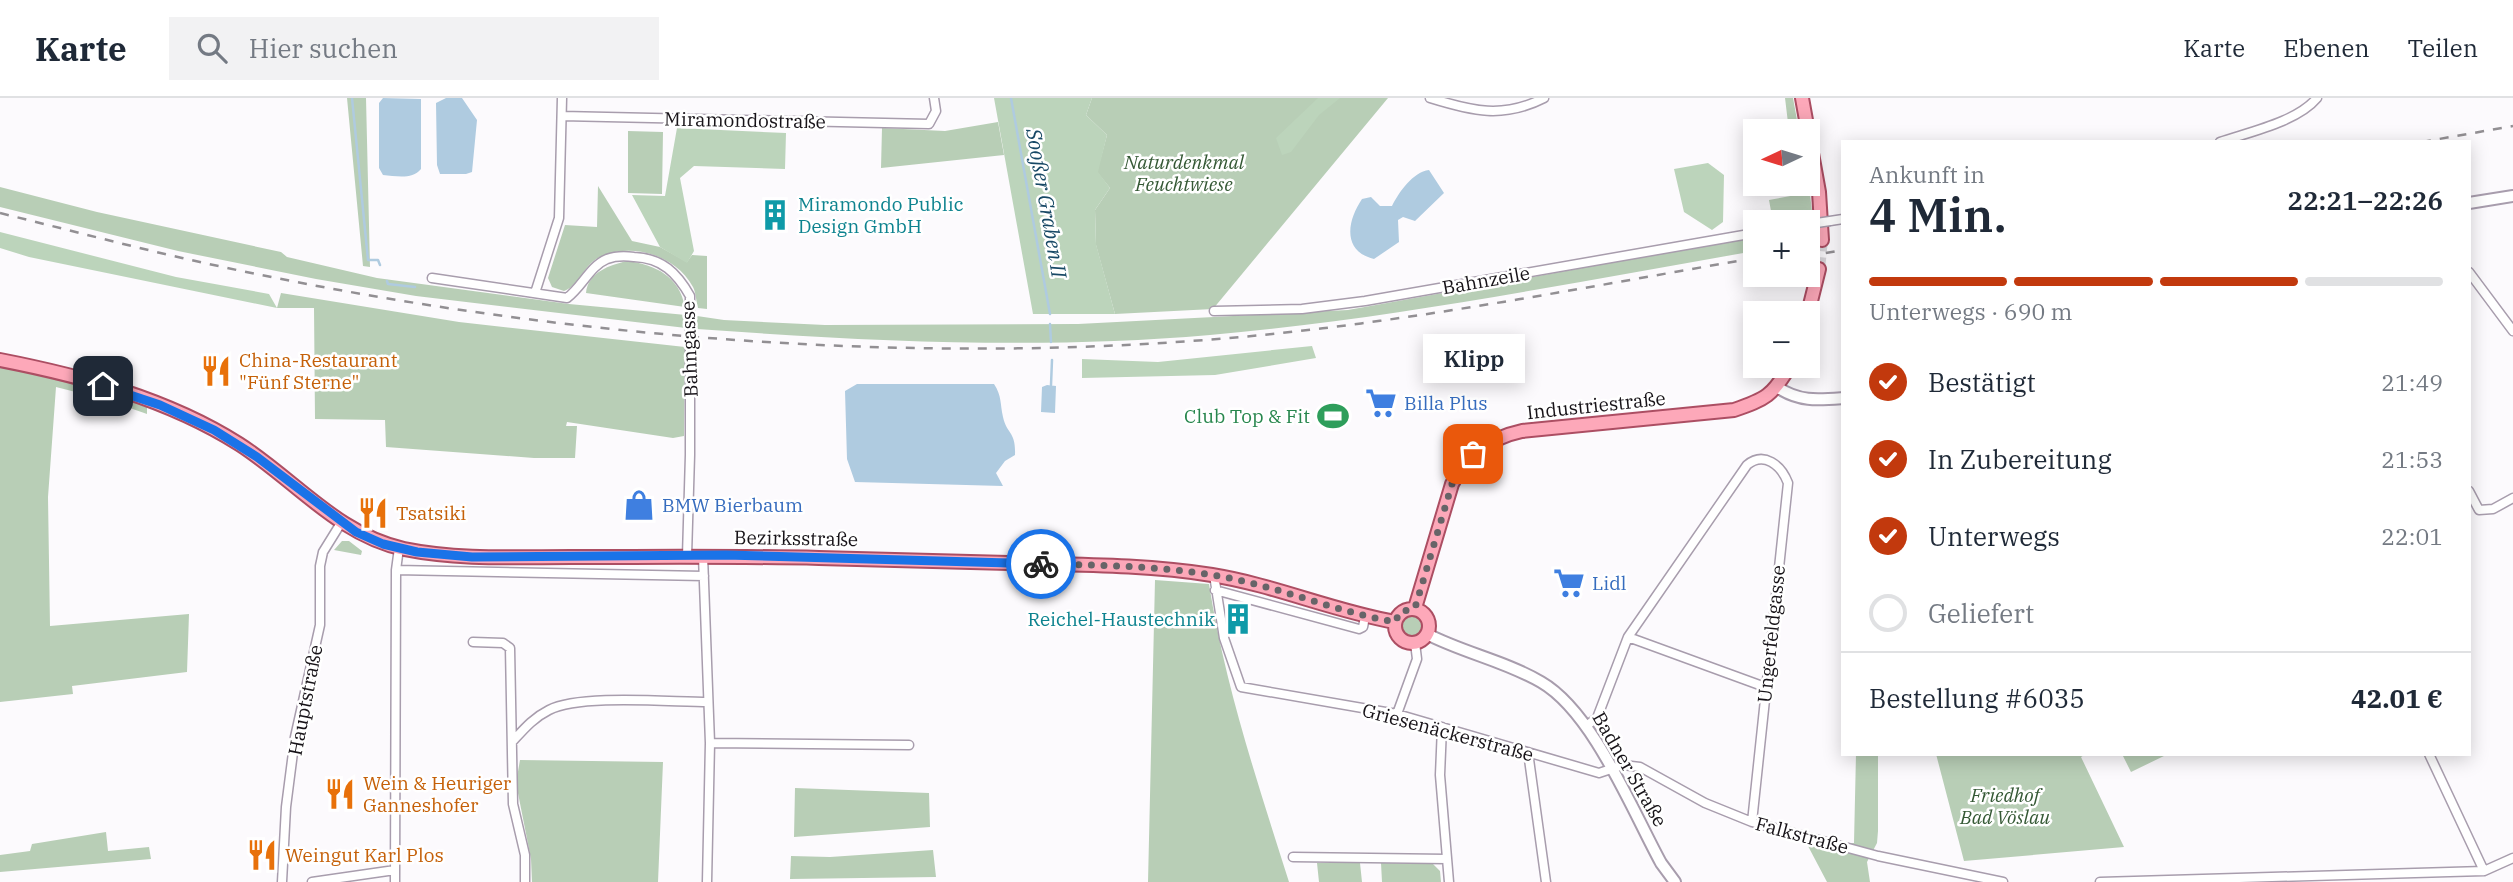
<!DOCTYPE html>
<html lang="de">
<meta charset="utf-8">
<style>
:root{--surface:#fff;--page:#f2f2f3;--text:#1f2937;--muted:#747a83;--line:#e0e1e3;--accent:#c2390d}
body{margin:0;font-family:"IBM Plex Serif",serif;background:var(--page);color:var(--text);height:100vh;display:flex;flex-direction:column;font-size:26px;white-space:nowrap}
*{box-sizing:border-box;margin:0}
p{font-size:23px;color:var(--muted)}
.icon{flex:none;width:38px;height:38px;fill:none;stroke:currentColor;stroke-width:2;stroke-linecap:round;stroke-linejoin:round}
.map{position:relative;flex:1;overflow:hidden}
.details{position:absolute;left:1841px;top:42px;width:630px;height:616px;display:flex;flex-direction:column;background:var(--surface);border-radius:0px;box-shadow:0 4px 18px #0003}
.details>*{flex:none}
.needle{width:46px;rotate:266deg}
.fabs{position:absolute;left:1743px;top:21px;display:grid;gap:14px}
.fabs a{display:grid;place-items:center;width:77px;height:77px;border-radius:0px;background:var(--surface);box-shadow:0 4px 18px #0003;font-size:35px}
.pin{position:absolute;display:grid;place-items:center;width:60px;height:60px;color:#fff;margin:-30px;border-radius:14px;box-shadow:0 4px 10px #0006}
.courier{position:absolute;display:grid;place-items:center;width:70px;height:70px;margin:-35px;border:5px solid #1a73e8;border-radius:50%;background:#fff;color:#222;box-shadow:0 2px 9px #0007}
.bubble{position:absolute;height:49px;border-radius:0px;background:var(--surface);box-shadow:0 4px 18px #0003;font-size:23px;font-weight:600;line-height:49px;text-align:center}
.headline em{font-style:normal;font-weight:600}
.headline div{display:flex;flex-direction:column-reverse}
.headline{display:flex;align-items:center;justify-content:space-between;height:119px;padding:0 28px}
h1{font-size:46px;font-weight:600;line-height:52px}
.bar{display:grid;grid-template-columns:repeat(4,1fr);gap:10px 7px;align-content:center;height:84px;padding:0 28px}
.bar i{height:9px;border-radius:5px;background:var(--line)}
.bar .current{background:var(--accent)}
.bar p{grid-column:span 4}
.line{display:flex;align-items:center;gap:18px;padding:0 28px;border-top:2px solid var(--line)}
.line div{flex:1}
ol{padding:0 28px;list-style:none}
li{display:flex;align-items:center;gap:21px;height:77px}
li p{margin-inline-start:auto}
li .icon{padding:7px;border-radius:50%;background:var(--accent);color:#fff;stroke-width:4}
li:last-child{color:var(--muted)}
li i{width:38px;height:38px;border:4px solid var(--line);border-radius:50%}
header{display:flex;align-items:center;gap:42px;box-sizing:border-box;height:98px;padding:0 35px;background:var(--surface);border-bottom:2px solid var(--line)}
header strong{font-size:33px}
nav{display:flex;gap:38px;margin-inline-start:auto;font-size:24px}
.search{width:490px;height:63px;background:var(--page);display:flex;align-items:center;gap:18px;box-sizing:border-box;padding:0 24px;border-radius:0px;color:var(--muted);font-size:26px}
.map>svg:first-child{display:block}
.green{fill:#b8ceb6}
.forest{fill:#bcd4bb}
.water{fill:#afcbe0}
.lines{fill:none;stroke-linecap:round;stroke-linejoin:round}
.stream{stroke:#afcbe0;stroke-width:2.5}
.primary-tunnel{stroke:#dad7db;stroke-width:12;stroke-dasharray:12 6;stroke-linecap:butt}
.street-casing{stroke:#a89dad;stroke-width:11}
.secondary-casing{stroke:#a89dad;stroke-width:14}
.primary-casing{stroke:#ac4e63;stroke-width:16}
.street{stroke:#fff;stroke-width:8}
.secondary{stroke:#fff;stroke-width:10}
.primary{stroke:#fda8b9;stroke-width:12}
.rail{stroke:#928f93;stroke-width:2.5;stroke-dasharray:9 9;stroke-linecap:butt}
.street-bridge-casing{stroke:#a89dad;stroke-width:11;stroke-linecap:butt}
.street-bridge{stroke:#fff;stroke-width:8}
.done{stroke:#676468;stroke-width:7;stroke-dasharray:0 12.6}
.route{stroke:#1a73e8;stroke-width:9}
.labels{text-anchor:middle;stroke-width:5;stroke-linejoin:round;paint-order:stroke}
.street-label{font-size:19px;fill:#171318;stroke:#fff}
.park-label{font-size:19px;font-style:italic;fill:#345834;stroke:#fff}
.culture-label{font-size:19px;fill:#0d838f;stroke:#fff;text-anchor:start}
.food-label{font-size:19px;fill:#c56008;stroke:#fff;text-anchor:start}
.shop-label{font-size:19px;fill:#366cbe;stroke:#fff;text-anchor:start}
.leisure-label{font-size:19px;fill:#27864d;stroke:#fff;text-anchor:end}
.water-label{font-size:21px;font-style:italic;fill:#174865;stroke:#fff}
</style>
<header>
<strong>Karte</strong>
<div class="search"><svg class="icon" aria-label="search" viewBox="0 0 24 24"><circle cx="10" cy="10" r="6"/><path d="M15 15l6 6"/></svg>Hier suchen</div>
<nav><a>Karte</a><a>Ebenen</a><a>Teilen</a></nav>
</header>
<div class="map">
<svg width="2513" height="784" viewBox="0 0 2513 784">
<rect width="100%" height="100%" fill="#fcfafd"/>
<!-- green -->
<path class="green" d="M347,0H366L370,169L363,168Z
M1092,0H1388L1213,211L1115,216L1096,147L1095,112L1110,90L1097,74L1107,37L1086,17Z
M1785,0H1793L1799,33H1789Z
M998,24L1004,57L881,70L882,30L945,33Z
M628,33L663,34L662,96L628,95Z
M1808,80L1812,113L1797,117L1793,123L1773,124L1769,102L1796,97L1795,86H1808Z
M598,88L632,143L660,149L687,164L692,157L707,158V211L698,210C696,203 696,195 693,189C676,157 630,143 598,160C583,168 580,187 564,193L552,189L548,180L565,127L597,129Z
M0,89L97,114L281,154L287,159L377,180L569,206L686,217V230L416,198L316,181L178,153L0,109Z
M1755,139V153C1575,184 1393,221 1210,237C1039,252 867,243 697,231V218L724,222L825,227L1078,226L1348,212Z
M627,163C656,167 679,178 685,209L586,195C588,174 610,167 627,163Z
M281,195L459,224L685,249L684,338L673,340L567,324L566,328H577L575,360H534L386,349L385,322L315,321L314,210H277Z
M0,268L93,290L147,309V316L107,302L56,289L48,399L50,528L189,516L187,574L72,588L73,596L0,604Z
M342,443H349L362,453L361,457L334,452Z
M1155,482L1209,486C1225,588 1258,686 1289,784H1148Z
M1401 527a11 11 0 1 1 22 0a11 11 0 1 1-22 0Z
M1856,656H1878V733L1877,745L1867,764L1870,784H1827L1808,748L1854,745Z
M1936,656H2086L2081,659L2124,749L1964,763Z
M2122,656H2166V657L2131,674Z
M520,662L663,664L658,784H532L531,761L516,685Z
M795,690L929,695L930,729L794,739Z
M106,734L108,753L149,749L151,761L0,774V757L30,753L32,746Z
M933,752L936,779L790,781L791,758L830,759Z
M1317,765H1360L1362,784H1319Z
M1381,765L1433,766L1440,773L1441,784H1382Z"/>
<!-- forest -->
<path class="forest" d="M994,0H1092L1086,17L1107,37L1098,74L1110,90L1095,112L1096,146L1115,216H1033Z
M1318,0H1340L1319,17L1291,54L1282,57L1276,40Z
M677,30L786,35L785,71L694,68L680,80L694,153L687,165L660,149L632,97L665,98Z
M1708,65L1724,77L1723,124L1712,132L1684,114L1674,71Z
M0,134L176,179L269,196L277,210L29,159L0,150Z
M1312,248L1316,260L1215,277L1082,280V261L1158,264Z"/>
<!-- water -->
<path class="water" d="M383,0L421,1V71C412,82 396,78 383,77L379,70V5Z
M446,0H462L477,22L472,74L466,76H440L437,67L436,5Z
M1429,72L1444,95L1415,123L1403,119L1398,122L1399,144L1374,161C1342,153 1347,123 1362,101L1371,99L1380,108H1392C1399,94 1413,74 1429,72Z
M857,286H994C1002,298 1000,306 1003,319C1007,337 1016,333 1015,357L1005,363L996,375L1003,388L855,384L847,361L845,293Z
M1047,287L1056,288L1055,315L1041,314L1042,289Z"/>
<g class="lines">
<!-- stream -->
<path class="stream" d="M352,0L368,162H378L380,167
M1011,0L1050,216
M387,183L388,186L415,189
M1050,226L1051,244
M1051,287L1052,262"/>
<!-- primary-tunnel -->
<path class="primary-tunnel" d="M1819,171L1822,142"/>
<defs>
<path id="street" d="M1430,0C1472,13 1503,21 1544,0
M562,18L929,26L936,13L934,0
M2220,44C2249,34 2297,24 2317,0
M1830,123L1843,121
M2469,174L2513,233
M432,180L567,200C582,189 590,168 607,161C615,158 626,158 634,159C662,160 677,175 690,198V357L687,458
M535,195L559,120L562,0
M1214,213L1302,211L1365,203L1755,135
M2469,393L2479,412L2493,411L2513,400
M703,458L710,645L707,784
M396,472L704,478
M1214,477L1224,540L1241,589L1397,616L1599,675L1623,667L1640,669L1705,705L1752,724L1878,758L2003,784
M1215,492L1359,531L1363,529L1365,519
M1628,539L1765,589
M473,544L503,545L510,550L513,706L525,757V784
M1397,616L1417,561L1415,545
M1586,628L1597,620L1628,539L1747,367C1764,353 1781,367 1788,385L1752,724
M1442,629L1440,677L1449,784
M512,644C524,631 533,620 549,612C580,596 670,604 708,604
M710,645L909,647
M1528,654L1546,784
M2429,656L2484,773
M1293,759L1447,761
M282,784L286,709L295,639L320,527V468L323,454L341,425
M312,784L395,772
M395,784L396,472L399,450
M2100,784L2484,773L2513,760"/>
<path id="secondary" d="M2469,105L2513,98
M1777,289C1799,304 1818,302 1843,300
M1427,536C1464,555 1505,563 1541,584C1593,614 1632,712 1661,765L1675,784"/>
<path id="primary" d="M1802,0L1819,94L1822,142
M1808,215L1819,171
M0,262C82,278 168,301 239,346C294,381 338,437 404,451C458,462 515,459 571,459C653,459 736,458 819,460C894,462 969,464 1044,466C1100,467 1157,468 1212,477C1274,487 1333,513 1395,524
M1415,510L1452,386C1467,357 1490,340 1522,333L1734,312C1766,301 1772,298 1790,268
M1395 528a17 17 0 1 1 34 0a17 17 0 1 1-34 0Z"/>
</defs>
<!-- street casing -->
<use href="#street" class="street-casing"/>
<!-- secondary casing -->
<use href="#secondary" class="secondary-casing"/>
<!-- primary casing -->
<use href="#primary" class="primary-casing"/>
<!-- street -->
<use href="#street" class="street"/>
<!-- secondary -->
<use href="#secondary" class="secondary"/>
<!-- primary -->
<use href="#primary" class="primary"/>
<!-- rail -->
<path class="rail" d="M2422,44L2513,28
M0,115C61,130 121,146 182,160C504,233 861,267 1191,243C1381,230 1568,192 1755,160
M1808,158L1843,152"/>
<defs>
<path id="street-bridge" d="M1810,126L1830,123"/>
</defs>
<!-- street-bridge casing -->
<use href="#street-bridge" class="street-bridge-casing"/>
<!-- street-bridge -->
<use href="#street-bridge" class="street-bridge"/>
</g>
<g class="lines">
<!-- done -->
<path class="done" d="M1041,466C1098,467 1156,468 1213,477C1275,487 1333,513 1395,524L1400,514L1415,510L1452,386L1461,370L1473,356"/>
<!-- route -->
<path class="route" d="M103,288L160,307L214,332L257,359L356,434L383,446L417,454L472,459L726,457L1041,466"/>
</g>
<!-- icons -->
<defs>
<symbol id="building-bare" viewBox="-9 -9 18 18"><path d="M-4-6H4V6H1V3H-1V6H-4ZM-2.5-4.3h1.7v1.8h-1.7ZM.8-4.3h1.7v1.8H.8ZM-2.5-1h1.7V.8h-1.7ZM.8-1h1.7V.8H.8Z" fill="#0f9aa8" stroke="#fff" stroke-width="2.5" paint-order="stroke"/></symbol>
<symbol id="restaurant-bare" viewBox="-9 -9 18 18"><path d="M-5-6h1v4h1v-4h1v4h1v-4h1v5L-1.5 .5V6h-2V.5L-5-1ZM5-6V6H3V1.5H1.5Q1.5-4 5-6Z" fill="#e8710a" stroke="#fff" stroke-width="2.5" paint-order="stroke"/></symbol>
<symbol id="supermarket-bare" viewBox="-9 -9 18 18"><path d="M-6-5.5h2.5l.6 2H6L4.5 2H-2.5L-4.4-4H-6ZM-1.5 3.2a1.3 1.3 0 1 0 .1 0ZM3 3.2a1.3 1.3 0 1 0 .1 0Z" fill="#3f7fe0" stroke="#fff" stroke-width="2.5" paint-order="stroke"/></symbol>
<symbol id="stadium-bare" viewBox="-9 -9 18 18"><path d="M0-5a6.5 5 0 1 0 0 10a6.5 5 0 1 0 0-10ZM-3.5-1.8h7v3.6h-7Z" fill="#2e9e5b" stroke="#fff" stroke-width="2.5" paint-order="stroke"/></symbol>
<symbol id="shop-bare" viewBox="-9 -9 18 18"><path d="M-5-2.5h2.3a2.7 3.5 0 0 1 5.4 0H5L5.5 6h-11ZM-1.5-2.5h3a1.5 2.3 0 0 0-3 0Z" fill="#3f7fe0" stroke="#fff" stroke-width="2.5" paint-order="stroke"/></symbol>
</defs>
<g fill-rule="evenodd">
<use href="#building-bare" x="753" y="95" width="44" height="44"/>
<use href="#restaurant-bare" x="194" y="251" width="44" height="44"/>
<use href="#supermarket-bare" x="1359" y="283" width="44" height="44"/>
<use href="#stadium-bare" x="1311" y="296" width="44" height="44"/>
<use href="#shop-bare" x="617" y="385" width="44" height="44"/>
<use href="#restaurant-bare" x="351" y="393" width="44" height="44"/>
<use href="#supermarket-bare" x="1547" y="463" width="44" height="44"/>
<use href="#building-bare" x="1216" y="499" width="44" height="44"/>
<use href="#restaurant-bare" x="318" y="674" width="44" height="44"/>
<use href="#restaurant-bare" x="240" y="735" width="44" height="44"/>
</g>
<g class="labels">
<!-- street labels -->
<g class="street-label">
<text transform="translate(745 22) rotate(1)" y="7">Miramondostraße</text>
<text transform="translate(1486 182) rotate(-10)" y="7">Bahnzeile</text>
<text transform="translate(689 251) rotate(-92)" y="7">Bahngasse</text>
<text transform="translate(1596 307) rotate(-6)" y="7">Industriestraße</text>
<text transform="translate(796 440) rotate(1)" y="7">Bezirksstraße</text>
<text transform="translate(1771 536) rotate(-84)" y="7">Ungerfeldgasse</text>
<text transform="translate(305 602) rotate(-79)" y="7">Hauptstraße</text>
<text transform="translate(1448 634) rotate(15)" y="7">Griesenäckerstraße</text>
<text transform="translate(1630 671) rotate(60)" y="7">Badner Straße</text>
<text transform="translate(1802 737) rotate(15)" y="7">Falkstraße</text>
</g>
<!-- park labels -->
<g class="park-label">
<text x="1184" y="71">Naturdenkmal<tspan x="1184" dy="22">Feuchtwiese</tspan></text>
<text x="2005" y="704">Friedhof<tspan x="2005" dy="22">Bad Vöslau</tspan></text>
</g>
<!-- culture labels -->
<g class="culture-label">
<text x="798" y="113">Miramondo Public<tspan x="798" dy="22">Design GmbH</tspan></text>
<text x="1215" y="528" text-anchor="end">Reichel-Haustechnik</text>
</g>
<!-- food labels -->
<g class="food-label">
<text x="239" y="269">China-Restaurant<tspan x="239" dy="22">"Fünf Sterne"</tspan></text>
<text x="396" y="422">Tsatsiki</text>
<text x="363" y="692">Wein &amp; Heuriger<tspan x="363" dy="22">Ganneshofer</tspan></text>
<text x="285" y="764">Weingut Karl Plos</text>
</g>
<!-- shop labels -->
<g class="shop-label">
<text x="1404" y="312">Billa Plus</text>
<text x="662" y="414">BMW Bierbaum</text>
<text x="1592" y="492">Lidl</text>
</g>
<!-- leisure labels -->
<g class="leisure-label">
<text x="1310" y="325">Club Top &amp; Fit</text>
</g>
<!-- water labels -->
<g class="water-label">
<text transform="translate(1046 105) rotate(80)" y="7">Sooßer Graben II</text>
</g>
</g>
</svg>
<div class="fabs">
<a><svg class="needle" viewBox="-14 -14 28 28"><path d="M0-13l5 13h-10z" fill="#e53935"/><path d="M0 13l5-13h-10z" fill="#747a83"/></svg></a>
<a>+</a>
<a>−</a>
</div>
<div class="pin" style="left:1473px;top:356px;background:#ea580c"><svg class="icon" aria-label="bag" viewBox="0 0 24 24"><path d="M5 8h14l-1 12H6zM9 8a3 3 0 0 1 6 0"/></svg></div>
<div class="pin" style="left:103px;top:288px;background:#1f2937"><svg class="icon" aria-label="home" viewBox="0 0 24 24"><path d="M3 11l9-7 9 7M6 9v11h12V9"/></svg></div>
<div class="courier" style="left:1041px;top:466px"><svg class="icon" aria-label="bike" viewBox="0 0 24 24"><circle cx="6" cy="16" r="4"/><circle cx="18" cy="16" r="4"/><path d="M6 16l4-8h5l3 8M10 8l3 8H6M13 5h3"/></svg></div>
<div class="bubble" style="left:1423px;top:236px;width:102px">Klipp</div>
<section class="details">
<div class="headline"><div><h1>4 Min.</h1><p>Ankunft in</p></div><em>22:21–22:26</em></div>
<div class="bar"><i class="current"></i><i class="current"></i><i class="current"></i><i></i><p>Unterwegs · 690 m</p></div>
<ol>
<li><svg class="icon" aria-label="check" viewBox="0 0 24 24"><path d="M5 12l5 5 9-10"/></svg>Bestätigt<p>21:49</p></li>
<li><svg class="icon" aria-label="check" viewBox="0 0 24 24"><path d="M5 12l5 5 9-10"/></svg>In Zubereitung<p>21:53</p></li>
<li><svg class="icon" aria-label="check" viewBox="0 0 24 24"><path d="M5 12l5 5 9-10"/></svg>Unterwegs<p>22:01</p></li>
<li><i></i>Geliefert</li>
</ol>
<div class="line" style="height:91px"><div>Bestellung #6035</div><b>42.01 €</b></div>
</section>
</div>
